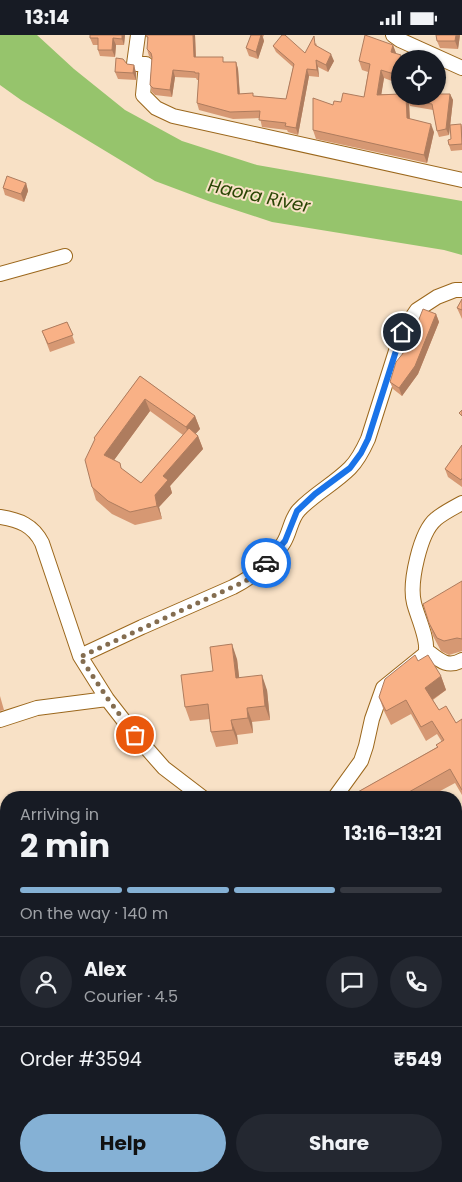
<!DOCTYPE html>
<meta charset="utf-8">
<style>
:root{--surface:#171b24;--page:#242831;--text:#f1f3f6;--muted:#9ea1a6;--line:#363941;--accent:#85b1d5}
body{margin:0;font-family:Poppins,sans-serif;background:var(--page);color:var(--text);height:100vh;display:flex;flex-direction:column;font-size:19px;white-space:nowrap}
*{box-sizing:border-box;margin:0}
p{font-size:16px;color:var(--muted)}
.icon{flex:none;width:28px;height:28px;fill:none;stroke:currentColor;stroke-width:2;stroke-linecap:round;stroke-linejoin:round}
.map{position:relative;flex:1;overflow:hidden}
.details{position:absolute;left:0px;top:756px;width:462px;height:391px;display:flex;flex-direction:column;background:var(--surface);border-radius:20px 20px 0 0;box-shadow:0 1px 4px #0004}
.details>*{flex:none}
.tools{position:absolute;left:391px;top:15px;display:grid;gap:10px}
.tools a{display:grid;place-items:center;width:55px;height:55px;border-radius:50%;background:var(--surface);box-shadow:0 1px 4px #0004;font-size:25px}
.pin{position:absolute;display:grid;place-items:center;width:42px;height:42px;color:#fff;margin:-21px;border:2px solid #fff;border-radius:50%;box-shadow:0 1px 5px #0007}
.courier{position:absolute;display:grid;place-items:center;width:50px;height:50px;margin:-25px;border:4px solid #1a73e8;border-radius:50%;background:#fff;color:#222;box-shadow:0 1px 6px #0007}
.overview em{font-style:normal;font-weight:700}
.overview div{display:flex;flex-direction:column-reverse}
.overview{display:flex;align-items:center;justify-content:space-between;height:85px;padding:0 20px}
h1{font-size:32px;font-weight:700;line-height:38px}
.bar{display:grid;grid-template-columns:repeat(4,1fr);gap:8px 5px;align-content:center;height:60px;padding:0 20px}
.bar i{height:6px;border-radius:4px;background:var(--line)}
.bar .active{background:var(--accent)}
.bar p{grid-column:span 4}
.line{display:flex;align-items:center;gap:12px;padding:0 20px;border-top:1px solid var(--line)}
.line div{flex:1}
.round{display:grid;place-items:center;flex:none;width:52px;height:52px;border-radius:26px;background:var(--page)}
.action{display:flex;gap:10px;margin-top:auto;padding:10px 20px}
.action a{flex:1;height:58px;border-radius:30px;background:var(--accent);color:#111;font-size:20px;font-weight:700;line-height:58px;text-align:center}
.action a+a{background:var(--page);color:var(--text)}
.status{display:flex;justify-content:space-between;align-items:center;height:35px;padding:0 25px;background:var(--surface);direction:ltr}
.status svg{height:14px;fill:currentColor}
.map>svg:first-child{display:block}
.green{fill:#f3c7cb}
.water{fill:#96c46c}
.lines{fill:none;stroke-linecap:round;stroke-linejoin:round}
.minor-casing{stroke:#9b671c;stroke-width:16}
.minor{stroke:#fff;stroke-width:14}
.wall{fill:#d69873;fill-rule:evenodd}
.shaded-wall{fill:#ae7c5e}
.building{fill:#f9b186;stroke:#ae7c5e}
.done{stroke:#846d50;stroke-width:5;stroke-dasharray:0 9}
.route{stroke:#1a73e8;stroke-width:6}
.labels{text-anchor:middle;stroke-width:4;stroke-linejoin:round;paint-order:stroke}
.water-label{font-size:18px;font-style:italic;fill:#294504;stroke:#f8e1c6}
</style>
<div class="status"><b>13:14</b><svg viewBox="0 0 49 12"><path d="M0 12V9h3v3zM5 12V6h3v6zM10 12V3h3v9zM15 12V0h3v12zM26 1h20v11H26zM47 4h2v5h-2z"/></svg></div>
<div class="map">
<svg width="462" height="1147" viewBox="0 0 462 1147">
<rect width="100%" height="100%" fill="#f8e1c6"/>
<!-- green -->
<path class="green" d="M462,894V1147H328L326,1141H456V897Z"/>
<!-- water -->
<path class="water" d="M0,0H37L74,34L125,75L182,106L257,130L462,166V220L444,215L272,187L211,167L155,146L21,65L0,50Z
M6,782V936L0,941V784Z"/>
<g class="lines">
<defs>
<path id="minor" d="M138,0L134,29H146L143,60L156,73L173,81L462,145
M393,0L400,5L462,33
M0,239L65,221
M0,482C19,485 33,490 42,508L80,621L107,664L135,700L164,733L202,762
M426,615C438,624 447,634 462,625
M80,621L142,592L233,552C253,542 273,526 284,507C290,497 291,483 299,475C314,459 334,449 350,433C358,425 363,415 368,404L402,297L417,275L437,262L455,255H462
M0,685L37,673L107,664
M335,762L361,726L366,711L372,684L383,653L425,619C430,607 417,581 414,568C409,548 420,497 436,484C443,478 453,473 462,468
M456,851H462
M219,1141L228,1147
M279,1141L282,1147
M193,1147L197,1141"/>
</defs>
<!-- minor casing -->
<use href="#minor" class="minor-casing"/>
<!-- minor -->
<use href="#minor" class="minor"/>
</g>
<!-- wall -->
<path class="wall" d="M90,0H125L124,10H116L115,22L100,21L98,15V10H93L90,3Z
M146,0H195L196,22L225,27H236L238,34L240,59L254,61L286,64L293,32L276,17L273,11L305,18L316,8L317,11L334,26L328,37L318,32L319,42L309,41L298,100L288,97L287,95L262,92L260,83L233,84L199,75L197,68L199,45H197L196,43L175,42L172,62L155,60L152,57L150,50L152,23L149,21L147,14L148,6Z
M251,0H264L263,2L264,6L258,24L249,21L246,13Z
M460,0L458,14L440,13L437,6Z
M393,10L396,19L400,24V39L397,48L384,43L381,59L407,61L408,64L438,61L440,45L441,49L438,59H450L453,65L449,100L439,102L437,96L433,75L410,71L409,68L410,84L434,97L427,128L316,104L313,95L333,70L364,62L368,37L362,35L359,26Z
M127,29L134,30L136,38V45L118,44L115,37Z
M461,89L462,92V115L451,116L449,110L451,104Z
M26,148L28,156L24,167L5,160L3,153Z
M462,264V284L457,273Z
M436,279L439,287L418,339L402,361L393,354L390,347Z
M67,287L75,308L50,317L42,296Z
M140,341L195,381L200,394L195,399L198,401L203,414L170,451L172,458L159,472L162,484L135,490L112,479L96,465L92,452L95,405L94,403ZM150,376L183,400L141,448L122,434L114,425Z
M462,410V452L448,442L445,434Z
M462,546V616L449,620L441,616L433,601L429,588Z
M237,624L239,643L267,655L270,685L252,687L253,698L237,700L238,709L216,712L211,697L210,684L190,686L185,672L213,636Z
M418,626L441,641L446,655L433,665L439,675L456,688L462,684V760L455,748L429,762H358L356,758L437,712L436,710L442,707L437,699L426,706L411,679L391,690L384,676L379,662Z
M0,661L4,675L0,676Z
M330,1141H389L391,1147H331Z"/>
<!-- shaded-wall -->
<path class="shaded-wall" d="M122,0H125L124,10L122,4Z
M193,0H195L196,29L194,22Z
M261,0H262L264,6L258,24L256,17Z
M456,0H460L458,14L455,6Z
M113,3L116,10L115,22L112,15Z
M393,10L396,18L394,25L391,17Z
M331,19L334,26L328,37L326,30Z
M401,20L402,24H400V39L397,48L394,39Z
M316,25L318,32L319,42L317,35Z
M236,27L238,34L240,66L238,59Z
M134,30L136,38V45L133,38Z
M307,34L309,41L298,100L296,93Z
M173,35L175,42L172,62L170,55Z
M381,35L384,43L380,68L377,60Z
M440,45L441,49L438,61V53Z
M450,59L453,65L449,100L446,94Z
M406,61H407L409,68L410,92L407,83Z
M431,89L434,97L427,128L424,120Z
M26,148L28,156L24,167L21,159Z
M436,279L439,287L418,339L402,361L399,353Z
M145,364L150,376L109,432L104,420Z
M195,381L200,394L190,405L186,392Z
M198,401L203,414L170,451L172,458L159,472L162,484L157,471L155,460L163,441Z
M232,609L237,624L241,658L236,643Z
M262,640L267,655L270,685L265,671Z
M441,641L446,655L430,666L425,653Z
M247,673L252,687L253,698L248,683Z
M231,685L237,700L238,709L233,695Z"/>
<!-- building -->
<path class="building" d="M90,0H122V4L113,3L112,15H98V3H90Z
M146,0H193L194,22H223V27H236L238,59L253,58V61L286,64L294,29L273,11L282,0H285L305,18L314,1L315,10L331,19L326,30L316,25L317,35L307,34L296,93L285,91L286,88L259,85L260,76L230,77L197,68L199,38H195V37L173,35L170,55L153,53L150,50L152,22L151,18L147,14L148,2L146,1Z
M251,0H261L256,17L246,13Z
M365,0L393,10L391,17L401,20L394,39L381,35L377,60L400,59V61H406L407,83L431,89L424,120L313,95V63L333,70L334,66L341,67L343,58L364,62L370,29L359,26Z
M436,0H456L455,6H437Z
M116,23L123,24L127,29L134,30L133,38L115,37Z
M438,45H440L438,53Z
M438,59H450L446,94L437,96L432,69L408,65V61H438Z
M461,89L462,109L449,110L448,105L451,104L450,90Z
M7,141L26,148L21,159L3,153Z
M462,264V275L457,273Z
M423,274L436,279L415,331L399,353L390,347L396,327L408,312Z
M67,287L73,300L48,309L42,296Z
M140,341L195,381L186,392L145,364L104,420L120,428L121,433L141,448L189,393L198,401L163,441L168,445L155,460L157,471L130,477L108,466L92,452L85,425L95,404L94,403Z
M462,375V381L459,378Z
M462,410V443L461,445L445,434Z
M462,546V604L457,603L444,606L437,603L429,588L423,569Z
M232,609L236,643L262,640L265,671L247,673L248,683L231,685L233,695L211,697L208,669L185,672L181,640L213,636L210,612Z
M415,620L418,626L428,620L441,641L425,653L439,675L446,671L456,688L462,684V755L450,734L400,762H359L356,758L438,712L436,710L444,705L432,686L421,692L406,665L386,676L379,662L385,644Z
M330,1141H383L376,1145L375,1143L364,1147H348L347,1143L335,1147H331Z"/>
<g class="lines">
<!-- done -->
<path class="done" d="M135,700L108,664L80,622L246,546L266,528"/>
<!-- route -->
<path class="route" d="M266,528L285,506L297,476L315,459L350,433L361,418L368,404L402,297"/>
</g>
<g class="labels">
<!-- water labels -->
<g class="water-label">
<text transform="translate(259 161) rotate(12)" y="6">Haora River</text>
</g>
</g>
</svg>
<div class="tools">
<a><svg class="icon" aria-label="locate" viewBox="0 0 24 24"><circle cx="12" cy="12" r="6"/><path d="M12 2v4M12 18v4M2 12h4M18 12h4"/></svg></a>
</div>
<div class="pin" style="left:135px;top:700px;background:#ea580c"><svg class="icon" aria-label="bag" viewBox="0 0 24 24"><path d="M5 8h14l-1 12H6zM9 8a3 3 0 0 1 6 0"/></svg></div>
<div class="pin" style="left:402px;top:297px;background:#1f2937"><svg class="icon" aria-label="home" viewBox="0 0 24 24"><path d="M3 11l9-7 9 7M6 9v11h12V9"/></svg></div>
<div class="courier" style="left:266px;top:528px"><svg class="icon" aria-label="car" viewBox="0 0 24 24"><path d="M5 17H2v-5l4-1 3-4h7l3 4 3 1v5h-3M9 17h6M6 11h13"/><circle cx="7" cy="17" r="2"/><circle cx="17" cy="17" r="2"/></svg></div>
<section class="details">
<div class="overview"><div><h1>2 min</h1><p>Arriving in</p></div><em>13:16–13:21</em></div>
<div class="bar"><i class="active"></i><i class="active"></i><i class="active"></i><i></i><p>On the way · 140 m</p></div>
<div class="line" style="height:90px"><a class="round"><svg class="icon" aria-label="person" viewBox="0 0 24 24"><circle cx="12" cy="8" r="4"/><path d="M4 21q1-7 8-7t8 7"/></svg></a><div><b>Alex</b><p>Courier · 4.5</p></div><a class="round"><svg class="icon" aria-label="chat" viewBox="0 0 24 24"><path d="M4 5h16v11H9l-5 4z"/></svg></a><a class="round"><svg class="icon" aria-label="phone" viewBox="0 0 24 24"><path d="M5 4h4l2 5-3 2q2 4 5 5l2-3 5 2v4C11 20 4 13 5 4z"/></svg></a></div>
<div class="line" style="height:65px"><div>Order #3594</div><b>₹549</b></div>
<div class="action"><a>Help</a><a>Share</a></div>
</section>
</div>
